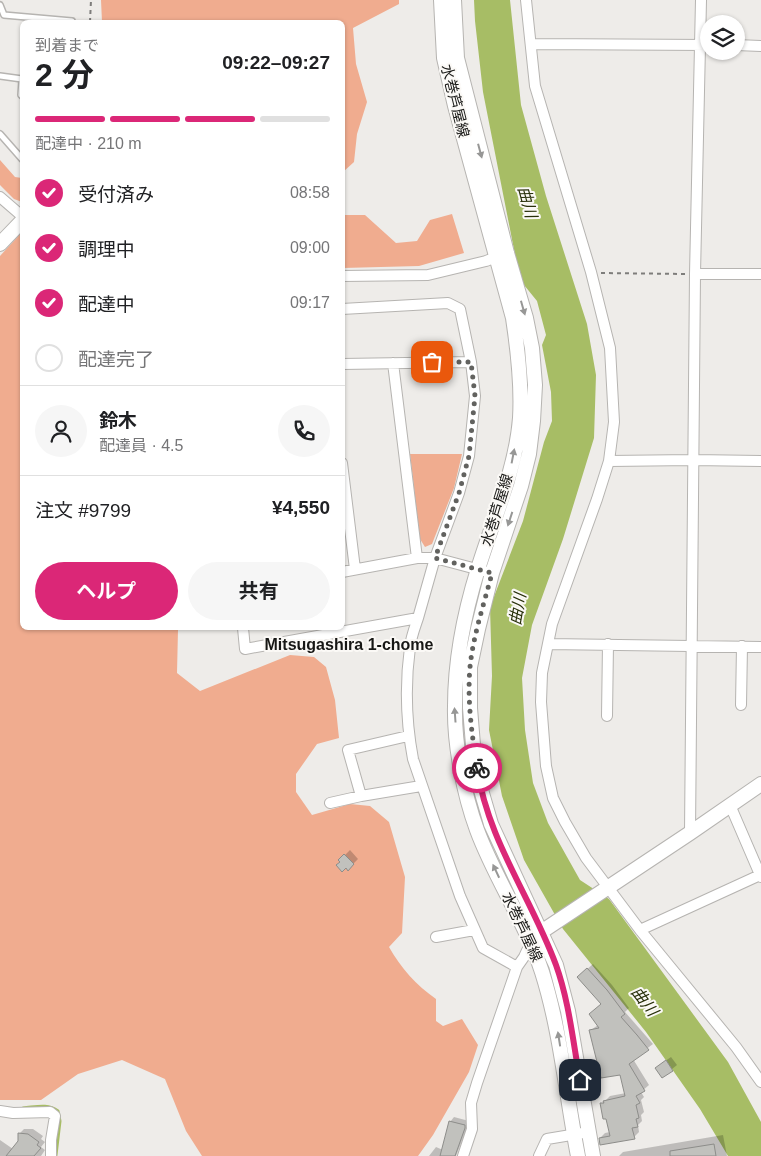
<!DOCTYPE html>
<html lang="ja">
<meta charset="utf-8">
<style>
:root{--surface:#fff;--page:#f6f6f6;--text:#202124;--muted:#757577;--line:#e0e0e0;--accent:#db2777}
body{margin:0;font-family:Arial,"Noto Sans JP",sans-serif;background:var(--page);color:var(--text);height:100vh;display:flex;flex-direction:column;font-size:19px;white-space:nowrap}
*{box-sizing:border-box;margin:0}
p{font-size:16px;color:var(--muted)}
.icon{flex:none;width:28px;height:28px;fill:none;stroke:currentColor;stroke-width:2;stroke-linecap:round;stroke-linejoin:round}
.map{position:relative;flex:1;overflow:hidden}
.side{position:absolute;left:20px;top:20px;width:325px;height:610px;display:flex;flex-direction:column;background:var(--surface);border-radius:8px;box-shadow:0 1px 4px #0004}
.side>*{flex:none}
.fabs{position:absolute;left:700px;top:15px;display:grid;gap:10px}
.fabs a{display:grid;place-items:center;width:45px;height:45px;border-radius:50%;background:var(--surface);box-shadow:0 1px 4px #0004;font-size:25px}
.pin{position:absolute;display:grid;place-items:center;width:42px;height:42px;color:#fff;margin:-21px;border-radius:10px;box-shadow:0 2px 8px #0006}
.courier{position:absolute;display:grid;place-items:center;width:50px;height:50px;margin:-25px;border:4px solid #db2777;border-radius:50%;background:#fff;color:#222;box-shadow:0 1px 6px #0007}
.head em{font-style:normal;font-weight:700}
.head div{display:flex;flex-direction:column-reverse}
.head{display:flex;align-items:center;justify-content:space-between;height:85px;padding:0 15px}
h1{font-size:32px;font-weight:700;line-height:38px}
.bar{display:grid;grid-template-columns:repeat(4,1fr);gap:8px 5px;align-content:center;height:60px;padding:0 15px}
.bar i{height:6px;border-radius:4px;background:var(--line)}
.bar .selected{background:var(--accent)}
.bar p{grid-column:span 4}
.line{display:flex;align-items:center;gap:12px;padding:0 15px;border-top:1px solid var(--line)}
.line div{flex:1}
.round{display:grid;place-items:center;flex:none;width:52px;height:52px;border-radius:26px;background:var(--page)}
ol{padding:0 15px;list-style:none}
li{display:flex;align-items:center;gap:15px;height:55px}
li p{margin-inline-start:auto}
li .icon{padding:5px;border-radius:50%;background:var(--accent);color:#fff;stroke-width:4}
li:last-child{color:var(--muted)}
li i{width:28px;height:28px;border:2px solid var(--line);border-radius:50%}
.button{display:flex;gap:10px;margin-top:auto;padding:10px 15px}
.button a{flex:1;height:58px;border-radius:30px;background:var(--accent);color:#fff;font-size:20px;font-weight:700;line-height:58px;text-align:center}
.button a+a{background:var(--page);color:var(--text)}
.map>svg:first-child{display:block}
.green{fill:#f0ac8f}
.water{fill:#a7bd65}
.shadow{fill:#0003}
.lines{fill:none;stroke-linecap:round;stroke-linejoin:round}
.stream{stroke:#a7bd65;stroke-width:3}
.building{fill:#c1c1bd;stroke:#8d8d8a}
.lane-casing{stroke:#b6b4b1;stroke-width:8}
.street-casing{stroke:#b6b4b1;stroke-width:12}
.secondary-casing{stroke:#b6b4b1;stroke-width:16}
.path{stroke:#7e7d7b;stroke-width:2;stroke-dasharray:4 4;stroke-linecap:butt}
.lane{stroke:#fff;stroke-width:5}
.street{stroke:#fff;stroke-width:10}
.secondary{stroke:#fff;stroke-width:14}
.oneway{fill:#979796}
.done{stroke:#62625f;stroke-width:5;stroke-dasharray:0 9}
.route{stroke:#db2777;stroke-width:6}
.labels{text-anchor:middle;stroke-width:4;stroke-linejoin:round;paint-order:stroke}
.street-label{font-size:15px;fill:#171715;stroke:#fbf9f6}
.water-label{font-size:16px;font-style:italic;fill:#28300a;stroke:#fbf9f6}
.neighbourhood-label{font-size:16px;font-weight:bold;fill:#171715;stroke:#fbf9f6}
</style>
<div class="map">
<svg width="761" height="1156" viewBox="0 0 761 1156">
<rect width="100%" height="100%" fill="#eeece9"/>
<!-- green -->
<path class="green" d="M101,0H399V4L353,28L356,64L367,102L357,134L354,162L343,172L342,22H102Z
M0,160L15,177L22,178V202L14,199L0,185Z
M452,214L464,253L419,266L343,268V215H365L396,243L417,241L430,220Z
M22,232V628H179L178,630L177,673L200,691L290,655L314,657L326,667L335,700L339,738L317,744L296,774V792L312,815L350,804L370,806L389,822L405,877L402,933L389,947C401,968 416,985 436,999V1021L443,1026L462,1019L478,1045L469,1072L433,1135L418,1156H202L186,1131L165,1079L122,1060L78,1074L41,1100H0V256Z
M410,454H462L454,488L432,544L425,547L420,539Z"/>
<!-- water -->
<path class="water" d="M474,0H510L521,105L546,196L587,324L596,375L594,438L563,539L532,625L522,678L525,730L533,783L548,823L580,880L609,899L728,1062L761,1122V1156H728L700,1109L646,1032L563,929L524,860L502,796L489,730L492,676L490,607L523,521L544,442L552,421L551,392L542,345L546,335L537,301L520,280L483,92L475,21Z"/>
<!-- shadow -->
<path class="shadow" d="M350,850L358,859L348,869L340,860Z
M593,964L612,985L629,1008L625,1012L653,1044L633,1059L649,1085L641,1092L644,1097L641,1100L644,1112L641,1115L642,1121L638,1125L639,1132L634,1137L600,1138L605,1133L610,1132L602,1104L610,1096L626,1093L621,1074L591,1030L598,1025L590,1014L602,1004L578,977Z
M671,1057L677,1065L662,1077L661,1064Z
M454,1117L469,1121V1123L456,1156H429L436,1147L443,1150L450,1122Z
M24,1129H33L43,1136L41,1139L45,1142L41,1147L45,1150L41,1156H0V1140L13,1149L20,1141L19,1134Z
M723,1135L727,1156H619L623,1152Z"/>
<g class="lines">
<!-- stream -->
<path class="stream" d="M23,1108C36,1107 47,1103 58,1111L60,1121L56,1155"/>
</g>
<!-- building -->
<path class="building" d="M344,854L354,864L348,871L346,868L342,872L336,865L340,862L338,860Z
M587,968L607,990L625,1014L621,1017L637,1035L649,1050L629,1064L645,1091L636,1096L640,1103L636,1105L639,1118L636,1119L638,1127L632,1128L635,1139L600,1145L599,1138L610,1136L606,1119H603L600,1103H604L603,1101L625,1096L620,1075L601,1078L589,1030L599,1028L589,1014L601,1004L577,977Z
M666,1060L673,1071L662,1078L655,1068Z
M449,1121L465,1125V1128L455,1156H440Z
M18,1133L28,1134L39,1142L37,1145L41,1148L34,1156H6L18,1141Z
M714,1144L716,1156H670V1151Z"/>
<g class="lines">
<defs>
<path id="lane" d="M0,5L4,15L72,21
M0,76L22,79
M22,80L21,95L22,96
M0,134L22,159"/>
<path id="street" d="M526,0L535,86L591,272L610,348L614,422L609,461L597,499L552,624L542,673L541,702L546,766L553,798L565,822L586,858L640,930L736,1047L761,1082
M532,44L709,45
M736,45L761,46
M0,197L22,216
M695,274H761
M342,276L428,275L486,261L501,255
M342,309L448,303L460,309L471,362
M393,363L417,558
M609,461L693,460L761,461
M342,463L355,569
M342,572L417,558H435L484,571
M418,618C415,627 411,637 410,647C405,684 406,722 413,759L460,896L483,948L517,967
M243,628L245,649L418,618L435,558L459,493L469,456L475,396L471,362L342,364
M548,644L761,647
M741,705L742,646
M607,716L608,644
M361,796L348,750L408,736
M330,803L361,796L421,786
M730,805L761,877
M690,833L695,274L701,0
M640,930L760,875
M436,937L474,930
M0,1111L13,1113L50,1112L55,1116L51,1140V1156
M463,1156L472,1129L471,1103L477,1083L517,967L524,957L532,940
M539,1156L547,1139L589,1132"/>
<path id="secondary" d="M441,0L444,58L455,106L513,318C518,351 522,385 520,418C516,470 493,520 478,569C464,614 455,659 455,706C454,744 464,795 477,830C495,879 526,923 542,972C561,1032 566,1095 578,1156
M454,0L457,58L507,253L526,318L532,348L535,385L533,421L529,454L521,486L492,573L478,629L470,667V708L473,745L479,783L491,824L556,965L568,1011L593,1156
M0,244L22,221
M541,932L690,833L761,784"/>
</defs>
<!-- lane casing -->
<use href="#lane" class="lane-casing"/>
<!-- street casing -->
<use href="#street" class="street-casing"/>
<!-- secondary casing -->
<use href="#secondary" class="secondary-casing"/>
<!-- path -->
<path class="path" d="M90,22L91,0
M601,273L686,274"/>
<!-- lane -->
<use href="#lane" class="lane"/>
<!-- street -->
<use href="#street" class="street"/>
<!-- secondary -->
<use href="#secondary" class="secondary"/>
</g>
<!-- one-way arrows -->
<defs><path id="oneway-solid" d="M-6-.8H1V-3.2L6.5 0L1 3.2V.8H-6Z" transform="scale(1.25)"/></defs>
<g class="oneway">
<use href="#oneway-solid" transform="translate(480 151) rotate(75)"/>
<use href="#oneway-solid" transform="translate(523 308) rotate(74)"/>
<use href="#oneway-solid" transform="translate(513 456) rotate(-79)"/>
<use href="#oneway-solid" transform="translate(510 519) rotate(108)"/>
<use href="#oneway-solid" transform="translate(455 715) rotate(-94)"/>
<use href="#oneway-solid" transform="translate(496 871) rotate(-115)"/>
<use href="#oneway-solid" transform="translate(559 1039) rotate(-99)"/>
</g>
<g class="lines">
<!-- done -->
<path class="done" d="M432,362H471L475,396L469,456L459,493L435,558L492,573C484,604 473,636 470,667C467,700 472,735 477,768"/>
<!-- route -->
<path class="route" d="M477,768C488,841 531,897 556,965C569,1001 573,1042 580,1080"/>
</g>
<g class="labels">
<!-- street labels -->
<g class="street-label">
<text transform="translate(455 101) rotate(76)" y="5">水巻芦屋線</text>
<text transform="translate(497 510) rotate(-73)" y="5">水巻芦屋線</text>
<text transform="translate(522 927) rotate(65)" y="5">水巻芦屋線</text>
</g>
<!-- water labels -->
<g class="water-label">
<text transform="translate(528 202) rotate(75)" y="6">曲川</text>
<text transform="translate(517 609) rotate(-80)" y="6">曲川</text>
<text transform="translate(645 1001) rotate(52)" y="6">曲川</text>
</g>
<!-- neighbourhood labels -->
<g class="neighbourhood-label">
<text x="349" y="650">Mitsugashira 1-chome</text>
</g>
</g>
</svg>
<div class="fabs">
<a><svg class="icon" aria-label="layers" viewBox="0 0 24 24"><path d="M12 4l9 5-9 5-9-5zM3 14l9 5 9-5"/></svg></a>
</div>
<div class="pin" style="left:432px;top:362px;background:#ea580c"><svg class="icon" aria-label="bag" viewBox="0 0 24 24"><path d="M5 8h14l-1 12H6zM9 8a3 3 0 0 1 6 0"/></svg></div>
<div class="pin" style="left:580px;top:1080px;background:#1f2937"><svg class="icon" aria-label="home" viewBox="0 0 24 24"><path d="M3 11l9-7 9 7M6 9v11h12V9"/></svg></div>
<div class="courier" style="left:477px;top:768px"><svg class="icon" aria-label="bike" viewBox="0 0 24 24"><circle cx="6" cy="16" r="4"/><circle cx="18" cy="16" r="4"/><path d="M6 16l4-8h5l3 8M10 8l3 8H6M13 5h3"/></svg></div>
<section class="side">
<div class="head"><div><h1>2 分</h1><p>到着まで</p></div><em>09:22–09:27</em></div>
<div class="bar"><i class="selected"></i><i class="selected"></i><i class="selected"></i><i></i><p>配達中 · 210 m</p></div>
<ol>
<li><svg class="icon" aria-label="check" viewBox="0 0 24 24"><path d="M5 12l5 5 9-10"/></svg>受付済み<p>08:58</p></li>
<li><svg class="icon" aria-label="check" viewBox="0 0 24 24"><path d="M5 12l5 5 9-10"/></svg>調理中<p>09:00</p></li>
<li><svg class="icon" aria-label="check" viewBox="0 0 24 24"><path d="M5 12l5 5 9-10"/></svg>配達中<p>09:17</p></li>
<li><i></i>配達完了</li>
</ol>
<div class="line" style="height:90px"><a class="round"><svg class="icon" aria-label="person" viewBox="0 0 24 24"><circle cx="12" cy="8" r="4"/><path d="M4 21q1-7 8-7t8 7"/></svg></a><div><b>鈴木</b><p>配達員 · 4.5</p></div><a class="round"><svg class="icon" aria-label="phone" viewBox="0 0 24 24"><path d="M5 4h4l2 5-3 2q2 4 5 5l2-3 5 2v4C11 20 4 13 5 4z"/></svg></a></div>
<div class="line" style="height:65px"><div>注文 #9799</div><b>¥4,550</b></div>
<div class="button"><a>ヘルプ</a><a>共有</a></div>
</section>
</div>
